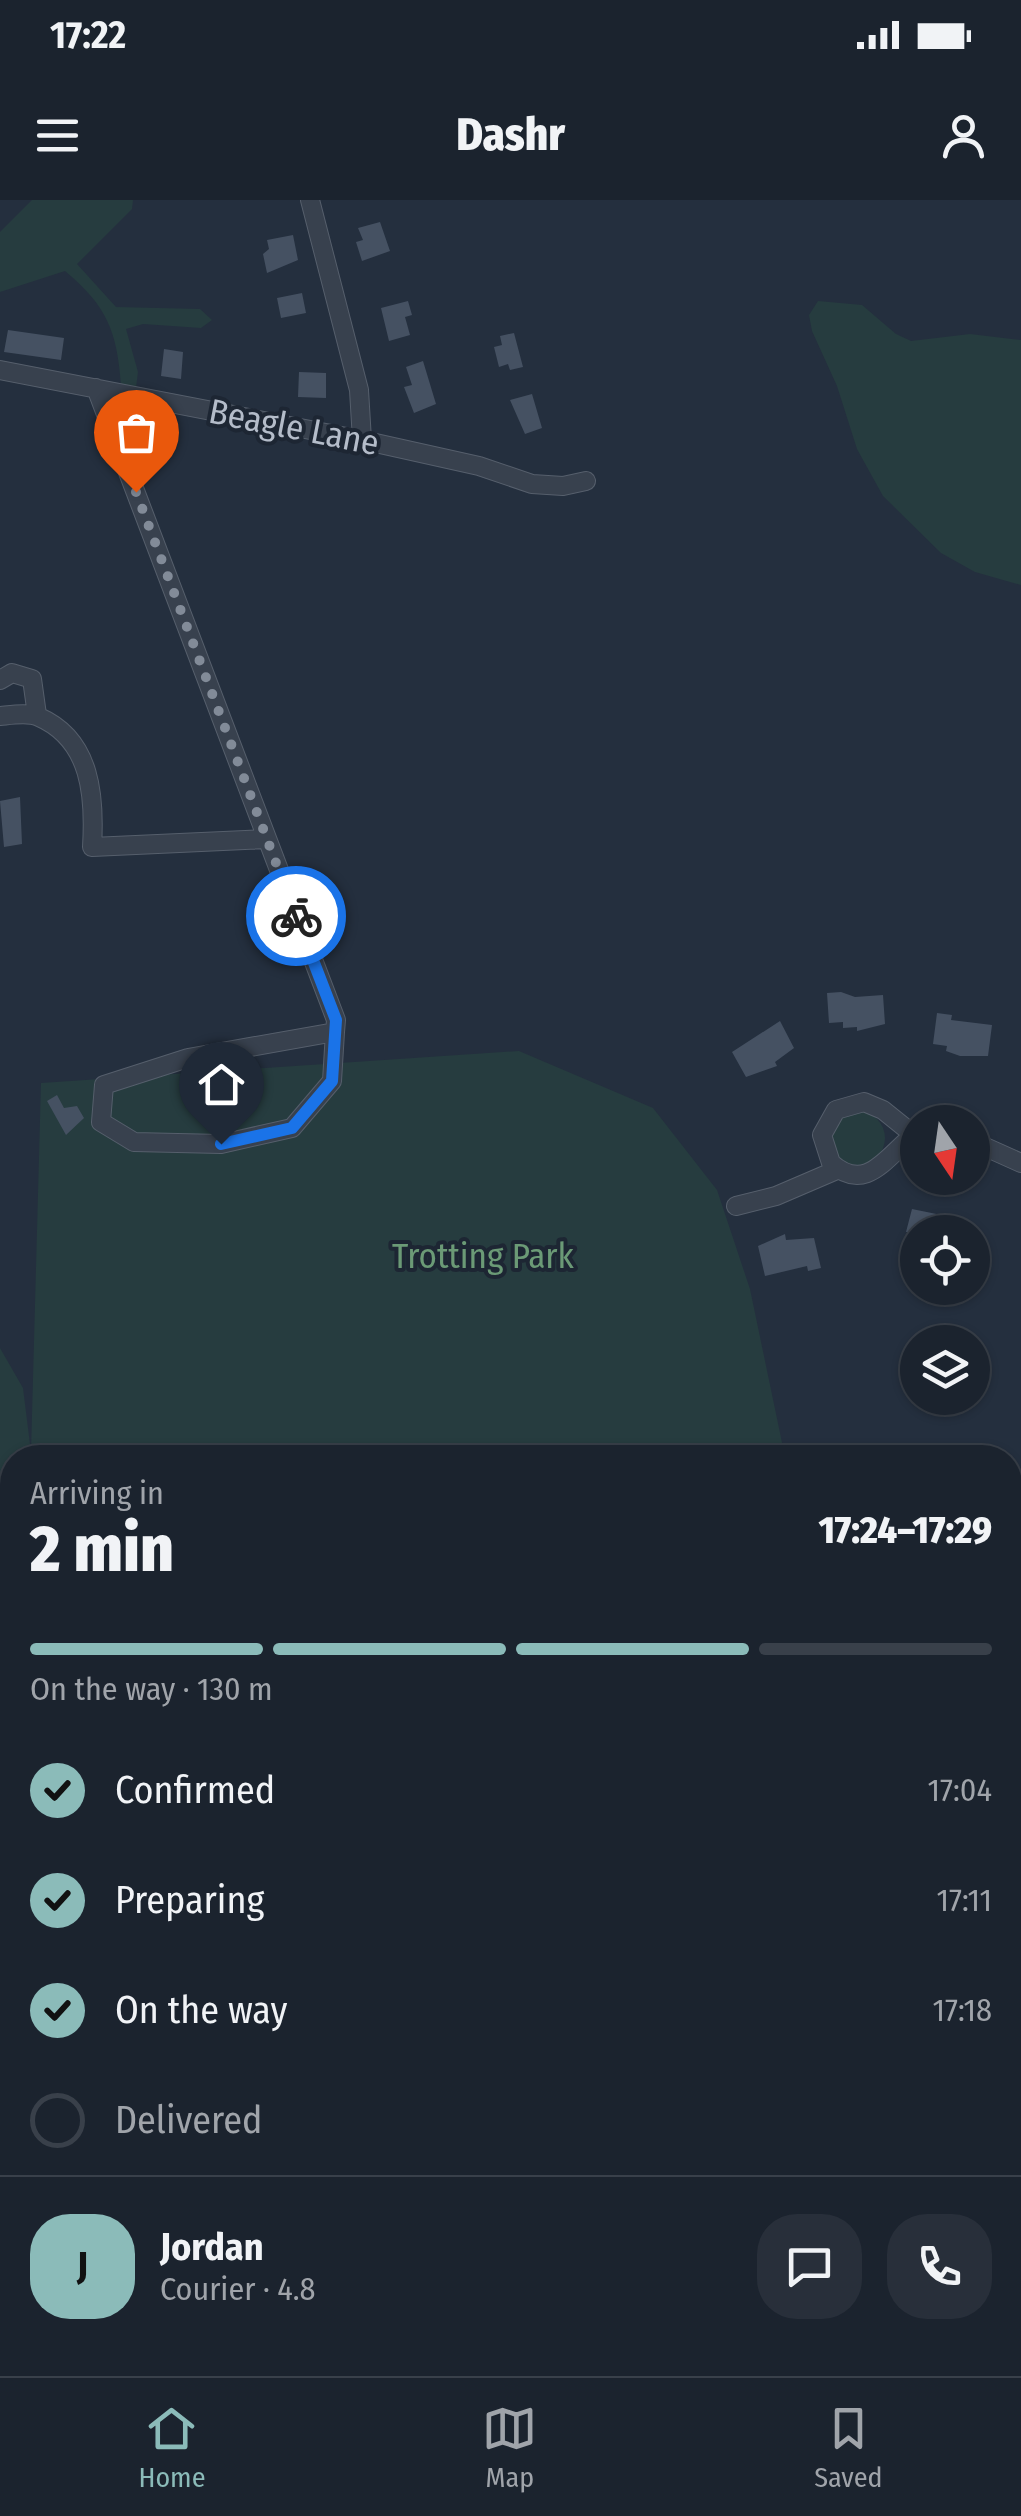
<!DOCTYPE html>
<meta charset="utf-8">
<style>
:root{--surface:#1b232e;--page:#282f3a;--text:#f1f3f6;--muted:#a0a4aa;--line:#39404a;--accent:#8bbbb9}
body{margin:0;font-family:"Fira Sans Condensed",sans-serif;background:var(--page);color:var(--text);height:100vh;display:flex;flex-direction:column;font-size:38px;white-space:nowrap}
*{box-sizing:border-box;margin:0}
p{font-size:32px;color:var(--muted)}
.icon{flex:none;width:55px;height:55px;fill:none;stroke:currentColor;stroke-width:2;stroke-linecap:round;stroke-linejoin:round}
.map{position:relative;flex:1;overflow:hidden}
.panel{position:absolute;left:0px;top:1245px;width:1022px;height:932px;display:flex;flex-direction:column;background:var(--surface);border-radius:40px 40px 0 0;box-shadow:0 2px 8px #0004,0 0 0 2px var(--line)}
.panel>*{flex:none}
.needle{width:65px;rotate:167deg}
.buttons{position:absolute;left:900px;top:905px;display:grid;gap:20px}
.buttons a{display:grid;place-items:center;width:90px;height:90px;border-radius:50%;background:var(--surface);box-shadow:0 2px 8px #0004,0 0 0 2px var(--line);font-size:50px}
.pin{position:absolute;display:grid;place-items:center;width:85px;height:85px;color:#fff;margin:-102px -42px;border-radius:50% 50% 50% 0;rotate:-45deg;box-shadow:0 0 10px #0007}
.pin .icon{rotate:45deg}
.courier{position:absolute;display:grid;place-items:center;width:100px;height:100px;margin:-50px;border:8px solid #1a73e8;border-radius:50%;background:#fff;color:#222;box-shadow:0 2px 12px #0007}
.headline em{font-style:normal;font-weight:800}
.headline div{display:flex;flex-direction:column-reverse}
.headline{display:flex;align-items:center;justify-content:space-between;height:170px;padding:0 30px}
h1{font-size:65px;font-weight:800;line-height:75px}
.bar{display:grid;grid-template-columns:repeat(4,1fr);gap:15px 10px;align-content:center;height:120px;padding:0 30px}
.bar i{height:12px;border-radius:8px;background:var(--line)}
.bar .current{background:var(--accent)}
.bar p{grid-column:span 4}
.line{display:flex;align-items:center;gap:25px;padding:0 30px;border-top:2px solid var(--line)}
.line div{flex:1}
.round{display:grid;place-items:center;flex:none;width:105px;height:105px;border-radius:40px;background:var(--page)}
ol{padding:0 30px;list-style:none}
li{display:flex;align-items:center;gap:30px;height:110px}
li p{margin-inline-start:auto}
li .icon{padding:10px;border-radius:50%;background:var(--accent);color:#111;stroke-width:4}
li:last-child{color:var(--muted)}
li i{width:55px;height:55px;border:5px solid var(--line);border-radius:50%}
.status{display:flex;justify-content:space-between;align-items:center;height:70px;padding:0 50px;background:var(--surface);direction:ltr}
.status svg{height:28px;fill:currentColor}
header{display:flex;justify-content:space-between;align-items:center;height:130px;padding:0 30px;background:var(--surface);font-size:45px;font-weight:800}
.tab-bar{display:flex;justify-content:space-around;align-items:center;height:140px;border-top:2px solid var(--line);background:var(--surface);font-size:28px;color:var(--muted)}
.tab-bar a{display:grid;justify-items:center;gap:5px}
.tab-bar .current{color:var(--accent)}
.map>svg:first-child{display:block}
.green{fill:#263c3f}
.building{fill:#455162}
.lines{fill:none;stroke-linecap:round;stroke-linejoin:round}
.minor-casing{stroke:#565f6c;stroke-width:20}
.path{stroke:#44595c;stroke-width:2.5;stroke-dasharray:8 8;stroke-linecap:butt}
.minor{stroke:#38414e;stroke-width:18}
.done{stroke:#828b98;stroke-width:10;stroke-dasharray:0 18}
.route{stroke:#1a73e8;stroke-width:12}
.labels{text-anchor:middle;stroke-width:8;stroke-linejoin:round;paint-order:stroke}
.street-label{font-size:35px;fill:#b4bcc9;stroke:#1d2633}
.park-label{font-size:35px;fill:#6b9a76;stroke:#1d2633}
</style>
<div class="status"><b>17:22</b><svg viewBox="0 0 49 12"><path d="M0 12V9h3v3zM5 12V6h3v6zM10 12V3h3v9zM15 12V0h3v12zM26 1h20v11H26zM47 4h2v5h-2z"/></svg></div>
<header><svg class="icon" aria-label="menu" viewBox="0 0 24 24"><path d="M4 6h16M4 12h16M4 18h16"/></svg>Dashr<svg class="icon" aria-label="person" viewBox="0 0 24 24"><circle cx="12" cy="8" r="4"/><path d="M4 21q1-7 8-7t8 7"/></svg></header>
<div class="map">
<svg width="1021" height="2176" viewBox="0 0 1021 2176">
<rect width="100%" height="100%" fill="#242f3e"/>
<!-- green -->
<path class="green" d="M32,0H133L132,9L77,64L116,107L200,109L212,120L201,128L143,124L126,129L138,172L136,188L121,185C117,131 107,106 65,71L0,92V32Z
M818,101L862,105L896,134L911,141L970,134L1021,140V385L975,372L941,353L883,296L857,249L837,186L812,131L809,115Z
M519,851L653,908L717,990L750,1089L785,1257L12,1258V1331L0,1336V1148L23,1188L31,1252L41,883Z
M831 938a27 27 0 1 1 54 0a27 27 0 1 1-54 0Z
M12,1498V1620L0,1624V1515Z
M1010,1532L1021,1535V1630L1010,1627Z"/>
<!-- building -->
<path class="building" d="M380,22L390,51L362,61L356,42L363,40L358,28Z
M293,35L298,60L267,73L263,54L269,49L267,40Z
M302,93L306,113L281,118L277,98Z
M408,101L412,115L405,117L410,135L389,141L381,108Z
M8,130L64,138L61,160L4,152Z
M514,133L523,167L510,170L508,164L499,167L494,147L502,145L500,136Z
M164,149L183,152L181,179L161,176Z
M423,161L436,204L414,213L404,187L412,185L406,167Z
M299,172L326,173V198L298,197Z
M532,194L542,228L525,234L510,200Z
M20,597L22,644L4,647L0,601Z
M841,792L855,797L883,795L885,824L857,831V827L843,828V822L829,823L827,793Z
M937,813L952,815L951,820L992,825L988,856H960L946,851L947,846L933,844Z
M780,821L794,848L775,862L777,866L746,877L732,852Z
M57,895L64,908L77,906L84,918L66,935L47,901Z
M912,1009L956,1018L952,1032H906Z
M785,1034L786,1040L814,1038L821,1068L808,1071L807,1066L765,1076L758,1046Z
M0,1862L12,1886V1932L0,1908Z"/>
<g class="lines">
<defs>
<path id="minor" d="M310,0L359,190L362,240
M0,170L362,240L479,266L532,284L563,286L586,281
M96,188L336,820L335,832L188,858L104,885L101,922L134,942L221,944L292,928L332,881L335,832
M0,480L12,473L32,479L37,515
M0,516C11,515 29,512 39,517C92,540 95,598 92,647L267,639
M864,902L883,910L914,935C887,955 867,995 831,963L822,935L836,910Z
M972,941L1021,963
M736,1006L776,996L839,969
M0,1441L12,1442
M1010,1494L1021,1500
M0,1759L12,1784
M215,2165L223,2176
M286,2176L295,2165"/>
</defs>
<!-- minor casing -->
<use href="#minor" class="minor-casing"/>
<!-- path -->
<path class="path" d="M987,2165L1001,2176"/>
<!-- minor -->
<use href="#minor" class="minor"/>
</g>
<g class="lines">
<!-- done -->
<path class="done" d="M136,292L296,716"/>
<!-- route -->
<path class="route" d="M221,944L292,928L332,881L336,820L296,716"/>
</g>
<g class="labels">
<!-- street labels -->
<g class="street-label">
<text transform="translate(294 227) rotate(11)" y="12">Beagle Lane</text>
</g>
<!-- park labels -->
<g class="park-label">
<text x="483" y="1068">Trotting Park</text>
</g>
</g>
</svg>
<div class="buttons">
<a><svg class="needle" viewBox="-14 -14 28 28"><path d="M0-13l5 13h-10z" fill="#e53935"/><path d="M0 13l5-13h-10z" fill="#a0a4aa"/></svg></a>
<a><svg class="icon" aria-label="locate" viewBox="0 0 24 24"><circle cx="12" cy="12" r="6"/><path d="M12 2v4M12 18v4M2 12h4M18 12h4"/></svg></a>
<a><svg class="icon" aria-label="layers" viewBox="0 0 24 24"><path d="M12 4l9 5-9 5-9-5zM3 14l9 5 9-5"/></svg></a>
</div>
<div class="pin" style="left:136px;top:292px;background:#ea580c"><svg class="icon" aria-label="bag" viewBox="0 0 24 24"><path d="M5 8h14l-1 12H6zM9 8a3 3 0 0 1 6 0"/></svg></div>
<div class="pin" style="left:221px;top:944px;background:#1f2937"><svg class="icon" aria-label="home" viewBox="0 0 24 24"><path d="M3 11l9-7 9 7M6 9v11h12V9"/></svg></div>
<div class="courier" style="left:296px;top:716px"><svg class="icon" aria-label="bike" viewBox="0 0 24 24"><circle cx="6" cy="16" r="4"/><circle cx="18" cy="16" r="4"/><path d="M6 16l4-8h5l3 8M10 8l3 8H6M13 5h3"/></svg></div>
<section class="panel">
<div class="headline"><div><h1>2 min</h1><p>Arriving in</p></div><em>17:24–17:29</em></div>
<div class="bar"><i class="current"></i><i class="current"></i><i class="current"></i><i></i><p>On the way · 130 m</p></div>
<ol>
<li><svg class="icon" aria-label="check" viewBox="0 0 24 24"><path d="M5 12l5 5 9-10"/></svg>Confirmed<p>17:04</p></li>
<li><svg class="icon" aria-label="check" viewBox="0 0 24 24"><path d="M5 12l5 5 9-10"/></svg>Preparing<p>17:11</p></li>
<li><svg class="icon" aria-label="check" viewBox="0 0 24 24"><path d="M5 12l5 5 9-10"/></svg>On the way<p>17:18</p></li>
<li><i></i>Delivered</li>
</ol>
<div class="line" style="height:180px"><b class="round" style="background:var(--accent);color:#111">J</b><div><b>Jordan</b><p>Courier · 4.8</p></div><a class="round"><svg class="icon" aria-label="chat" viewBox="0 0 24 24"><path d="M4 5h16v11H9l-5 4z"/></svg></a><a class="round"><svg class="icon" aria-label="phone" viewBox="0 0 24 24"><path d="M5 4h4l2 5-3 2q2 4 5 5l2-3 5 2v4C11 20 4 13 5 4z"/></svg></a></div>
</section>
</div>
<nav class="tab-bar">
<a class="current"><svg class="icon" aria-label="home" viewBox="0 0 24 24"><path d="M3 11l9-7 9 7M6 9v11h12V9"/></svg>Home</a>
<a><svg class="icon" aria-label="map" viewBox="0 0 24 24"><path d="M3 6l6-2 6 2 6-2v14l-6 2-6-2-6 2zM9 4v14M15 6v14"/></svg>Map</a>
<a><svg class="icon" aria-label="saved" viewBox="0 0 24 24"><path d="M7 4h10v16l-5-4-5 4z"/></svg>Saved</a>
</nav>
